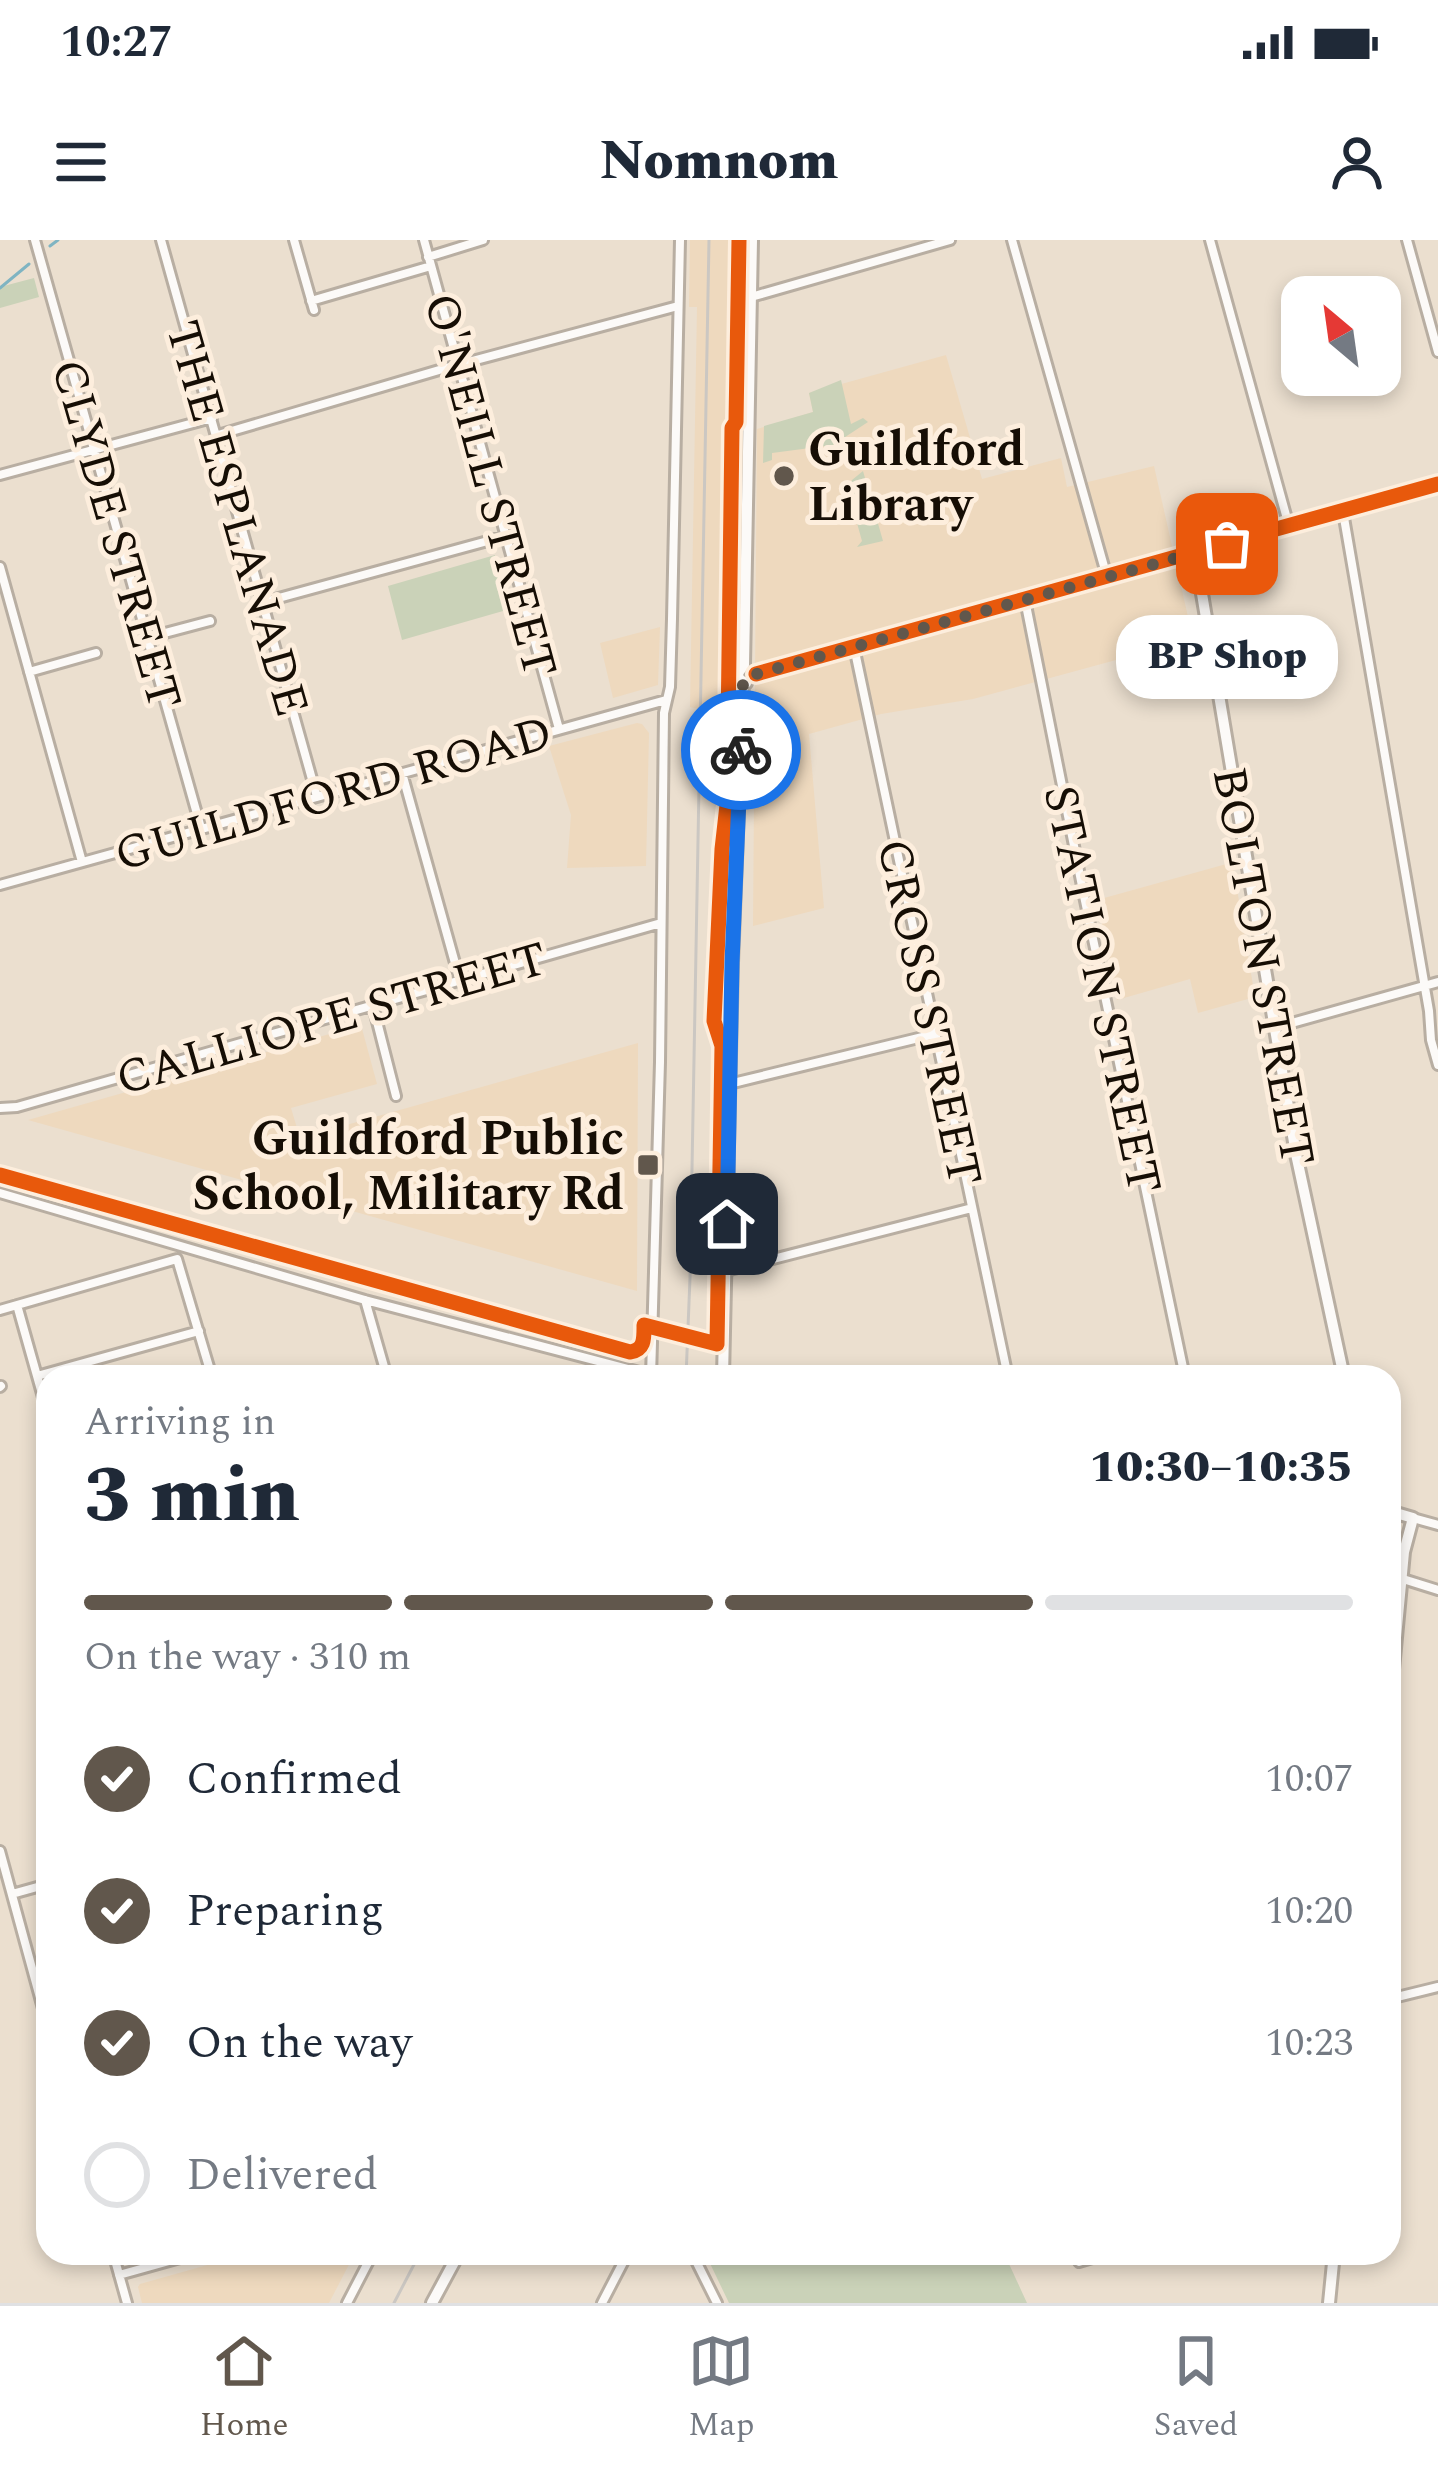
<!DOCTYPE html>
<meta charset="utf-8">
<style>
:root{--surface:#fff;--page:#f2f2f3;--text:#1f2937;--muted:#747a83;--line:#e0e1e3;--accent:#61574c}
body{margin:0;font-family:Spectral,serif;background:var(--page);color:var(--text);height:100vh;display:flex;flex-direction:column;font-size:45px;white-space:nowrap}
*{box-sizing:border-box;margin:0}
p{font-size:39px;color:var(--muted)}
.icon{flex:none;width:66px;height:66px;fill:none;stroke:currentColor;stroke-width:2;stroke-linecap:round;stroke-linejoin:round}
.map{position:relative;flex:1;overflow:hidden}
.details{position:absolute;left:36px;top:1125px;width:1365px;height:900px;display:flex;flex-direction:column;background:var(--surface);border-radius:36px;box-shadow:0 6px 18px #0003}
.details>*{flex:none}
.needle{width:78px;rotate:331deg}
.controls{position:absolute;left:1281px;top:36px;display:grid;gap:24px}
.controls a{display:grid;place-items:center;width:120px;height:120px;border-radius:24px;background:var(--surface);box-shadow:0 6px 18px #0003;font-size:60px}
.pin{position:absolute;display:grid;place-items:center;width:102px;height:102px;color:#fff;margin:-51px;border-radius:24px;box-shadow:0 6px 18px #0006}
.courier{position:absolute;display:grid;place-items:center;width:120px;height:120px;margin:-60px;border:9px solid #1a73e8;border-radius:50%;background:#fff;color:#222;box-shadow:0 3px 15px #0007}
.bubble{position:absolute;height:84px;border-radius:36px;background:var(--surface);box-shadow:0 6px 18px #0003;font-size:39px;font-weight:800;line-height:84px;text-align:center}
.overview em{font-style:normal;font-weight:800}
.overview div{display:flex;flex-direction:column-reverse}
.overview{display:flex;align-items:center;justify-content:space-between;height:204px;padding:0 48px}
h1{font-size:78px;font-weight:800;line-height:90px}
.bar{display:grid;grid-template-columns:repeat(4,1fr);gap:18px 12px;align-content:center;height:144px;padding:0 48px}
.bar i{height:15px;border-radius:9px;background:var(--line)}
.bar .selected{background:var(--accent)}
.bar p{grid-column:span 4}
ol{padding:0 48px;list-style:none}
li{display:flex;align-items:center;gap:36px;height:132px}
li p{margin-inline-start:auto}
li .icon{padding:12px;border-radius:50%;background:var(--accent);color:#fff;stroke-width:4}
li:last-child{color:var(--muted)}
li i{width:66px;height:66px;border:6px solid var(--line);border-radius:50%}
.status{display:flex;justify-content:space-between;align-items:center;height:84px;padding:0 60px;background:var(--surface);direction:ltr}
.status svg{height:33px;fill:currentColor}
header{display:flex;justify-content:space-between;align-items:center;height:156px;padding:0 48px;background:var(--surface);font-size:54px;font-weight:800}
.tabs{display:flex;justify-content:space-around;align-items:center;height:168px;border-top:3px solid var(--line);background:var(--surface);font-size:33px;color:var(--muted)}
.tabs a{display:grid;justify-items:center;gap:6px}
.tabs .selected{color:var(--accent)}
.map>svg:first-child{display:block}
.built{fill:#eed9be}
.green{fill:#cad2b8}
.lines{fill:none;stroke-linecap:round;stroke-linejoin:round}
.stream{stroke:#7fb4c2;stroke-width:3}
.street-casing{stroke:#b8aea2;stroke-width:14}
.secondary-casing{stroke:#b8aea2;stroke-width:16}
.street{stroke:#fcfaf8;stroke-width:8}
.secondary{stroke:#fcfaf8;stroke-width:10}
.rail{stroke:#cbc7c2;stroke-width:3}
.cycleway-casing{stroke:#fdeedd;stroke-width:22}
.cycleway{stroke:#e8590c;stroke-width:15}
.done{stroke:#61574c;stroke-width:12;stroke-dasharray:0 21.6}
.route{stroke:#1a73e8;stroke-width:15}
.poi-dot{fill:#61574c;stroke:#fdeedd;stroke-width:4.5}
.labels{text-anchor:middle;stroke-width:10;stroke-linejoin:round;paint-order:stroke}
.poi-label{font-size:48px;font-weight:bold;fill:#160e05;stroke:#fdeedd;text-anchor:start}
.street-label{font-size:48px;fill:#160e05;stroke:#fdeedd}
</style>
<div class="status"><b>10:27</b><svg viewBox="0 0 49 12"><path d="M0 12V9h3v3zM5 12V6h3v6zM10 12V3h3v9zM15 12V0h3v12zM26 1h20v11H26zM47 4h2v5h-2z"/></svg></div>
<header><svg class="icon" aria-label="menu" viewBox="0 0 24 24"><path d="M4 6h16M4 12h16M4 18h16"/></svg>Nomnom<svg class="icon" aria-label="person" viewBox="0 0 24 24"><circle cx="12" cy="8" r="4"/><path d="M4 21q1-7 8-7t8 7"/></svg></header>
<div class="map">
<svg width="1438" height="2063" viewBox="0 0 1438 2063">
<rect width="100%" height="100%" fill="#ebdfcf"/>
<!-- built -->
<path class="built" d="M690,0H735L721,469L713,472L690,467L697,67H689Z
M946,115L982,239L1061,218L1067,247L1154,226L1193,399L973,459L881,474L809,494L824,668L753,686L757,189L813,172L809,153Z
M660,387L658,445L613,458L600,403Z
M637,483L642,484L649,493L646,626L567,628L571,575L549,506Z
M1230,623L1233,625L1255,757L1198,773L1190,739L1117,760L1097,660Z
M361,785L377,844L291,868L300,898L638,803L637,1051L28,880Z
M250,2013H355L329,2063H142L138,2047L140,2044Z"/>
<!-- green -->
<path class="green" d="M34,38L39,57L0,68V47Z
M841,140L851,184L863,178L868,182L833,205L772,213V220L763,223L764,186L813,172L809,153Z
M863,231L883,301L857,307L862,301L850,258L842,261L852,240Z
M495,315L510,369L402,400L388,346Z
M705,2013H1004L1027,2063H729Z"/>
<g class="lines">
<!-- stream -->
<path class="stream" d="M50,6L58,0
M0,48L29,24"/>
<defs>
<path id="street" d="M35,0L201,588
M161,0L317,557
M294,0L314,70
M424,0L559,489
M1012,0L1107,337
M1210,0L1289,286
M1407,0L1438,112
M428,17L483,0
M751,57L950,0
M311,61L431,26
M218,195L446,128L678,66
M0,235L212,178
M1343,272L1429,771L1431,800L1438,825
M0,327L82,622
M1025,360L1084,656L1185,1137
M264,362L506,296
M146,398L210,381
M854,407L1008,1137
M29,432L96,413
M402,533L460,741
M0,645L666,460
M373,766L396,856
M1274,788L1438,742
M729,844L935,794
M0,868L17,867L661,683
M0,953L365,1060L651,1135
M177,1019L212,1137
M726,1031L972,968
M365,1060L387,1137
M17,1065L48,1175
M0,1070L177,1019
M37,1136L199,1091
M651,1137L660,822L664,473L670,447L672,379L680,0
M0,1147L1,1146
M1413,1278L1438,1285
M1403,1339L1438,1350
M0,1611L48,1787
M12,1654L48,1644
M1389,1759L1438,1747
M113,2013L127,2063
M692,2013L717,2063
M1079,2022L1109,2013
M119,2035L198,2013
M347,2063L373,2013
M602,2063L628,2013"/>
<path id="secondary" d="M1195,312L1296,914L1344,1137
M756,434L1438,244
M746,443L739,439L738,433L744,425L752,0
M723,1137L732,723L743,442
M1389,1271L1413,1278L1404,1312L1389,1472
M432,2063L459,2013
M1329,2063L1334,2013"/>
</defs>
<!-- street casing -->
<use href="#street" class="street-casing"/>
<!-- secondary casing -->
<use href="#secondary" class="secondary-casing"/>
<!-- street -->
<use href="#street" class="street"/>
<!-- secondary -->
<use href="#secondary" class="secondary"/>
<!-- rail -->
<path class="rail" d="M686,1137L690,1038L709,0
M394,2063L420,2013"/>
<defs>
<path id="cycleway" d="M756,434L1438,244
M0,935L630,1112C645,1110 644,1098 644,1085L717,1104L722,806L714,781L722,609L727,565L732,188L736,182L739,0"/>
</defs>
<!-- cycleway casing -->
<use href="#cycleway" class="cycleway-casing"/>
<!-- cycleway -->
<use href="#cycleway" class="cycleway"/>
</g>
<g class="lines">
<!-- done -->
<path class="done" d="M741,510L743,442L752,441L756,434L1227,304"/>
<!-- route -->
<path class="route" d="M727,984L732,723L741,510"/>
</g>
<!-- markers -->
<g class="poi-dot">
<circle cx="784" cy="236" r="12"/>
<rect x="636" y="913" width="24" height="24" rx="6"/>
</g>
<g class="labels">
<!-- poi labels -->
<g class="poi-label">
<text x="808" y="225">Guildford<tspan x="808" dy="55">Library</tspan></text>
<text x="624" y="914" text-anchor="end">Guildford Public<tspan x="624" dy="55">School, Military Rd</tspan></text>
</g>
<!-- street labels -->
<g class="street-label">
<text transform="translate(492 245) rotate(75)" y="17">O'NEILL STREET</text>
<text transform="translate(239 278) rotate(74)" y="17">THE ESPLANADE</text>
<text transform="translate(118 294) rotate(74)" y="17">CLYDE STREET</text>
<text transform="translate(333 552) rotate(-16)" y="17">GUILDFORD ROAD</text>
<text transform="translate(1265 726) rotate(80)" y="17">BOLTON STREET</text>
<text transform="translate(1104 749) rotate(78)" y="17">STATION STREET</text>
<text transform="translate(931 772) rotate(78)" y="17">CROSS STREET</text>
<text transform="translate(331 777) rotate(-16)" y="17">CALLIOPE STREET</text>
</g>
</g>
</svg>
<div class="controls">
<a><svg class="needle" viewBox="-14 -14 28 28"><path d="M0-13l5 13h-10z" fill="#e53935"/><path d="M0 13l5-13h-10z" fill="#747a83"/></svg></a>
</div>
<div class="pin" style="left:1227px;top:304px;background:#ea580c"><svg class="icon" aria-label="bag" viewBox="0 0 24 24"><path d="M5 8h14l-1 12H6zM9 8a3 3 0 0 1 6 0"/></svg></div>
<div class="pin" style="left:727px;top:984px;background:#1f2937"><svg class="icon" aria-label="home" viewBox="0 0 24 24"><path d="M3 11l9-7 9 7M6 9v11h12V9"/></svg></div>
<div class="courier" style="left:741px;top:510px"><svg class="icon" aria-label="bike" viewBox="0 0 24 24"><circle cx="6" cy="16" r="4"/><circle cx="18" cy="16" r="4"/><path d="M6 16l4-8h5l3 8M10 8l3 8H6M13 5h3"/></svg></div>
<div class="bubble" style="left:1116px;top:375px;width:222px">BP Shop</div>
<section class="details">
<div class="overview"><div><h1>3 min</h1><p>Arriving in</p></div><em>10:30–10:35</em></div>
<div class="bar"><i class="selected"></i><i class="selected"></i><i class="selected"></i><i></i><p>On the way · 310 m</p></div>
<ol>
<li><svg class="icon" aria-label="check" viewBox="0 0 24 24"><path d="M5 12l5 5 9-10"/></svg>Confirmed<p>10:07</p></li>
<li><svg class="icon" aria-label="check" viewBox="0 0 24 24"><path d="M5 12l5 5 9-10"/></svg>Preparing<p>10:20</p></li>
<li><svg class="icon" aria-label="check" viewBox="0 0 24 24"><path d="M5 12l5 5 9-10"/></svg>On the way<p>10:23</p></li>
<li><i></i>Delivered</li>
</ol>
</section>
</div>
<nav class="tabs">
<a class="selected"><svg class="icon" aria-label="home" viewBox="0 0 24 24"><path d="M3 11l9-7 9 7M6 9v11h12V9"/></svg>Home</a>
<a><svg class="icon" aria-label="map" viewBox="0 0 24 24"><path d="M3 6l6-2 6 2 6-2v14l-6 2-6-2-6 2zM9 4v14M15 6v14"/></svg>Map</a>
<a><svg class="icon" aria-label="saved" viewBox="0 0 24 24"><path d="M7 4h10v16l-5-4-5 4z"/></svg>Saved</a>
</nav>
